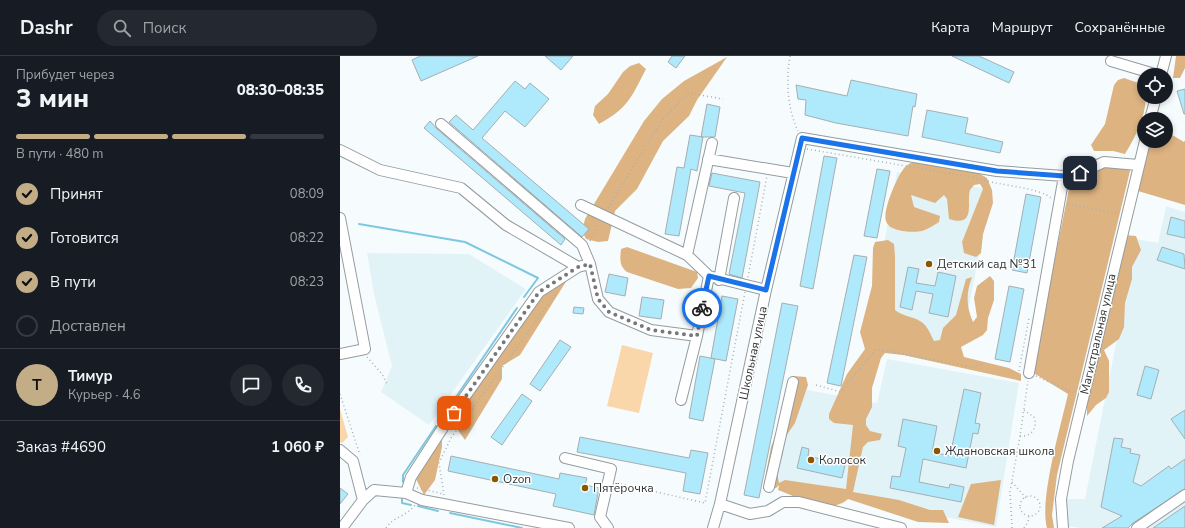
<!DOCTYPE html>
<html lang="ru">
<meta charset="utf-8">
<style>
:root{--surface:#171b24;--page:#242831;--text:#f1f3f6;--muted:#9ea1a6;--line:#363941;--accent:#c2ad87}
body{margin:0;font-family:"Nunito Sans",sans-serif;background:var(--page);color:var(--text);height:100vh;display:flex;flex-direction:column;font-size:15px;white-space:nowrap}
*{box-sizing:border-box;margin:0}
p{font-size:13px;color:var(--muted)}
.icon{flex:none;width:22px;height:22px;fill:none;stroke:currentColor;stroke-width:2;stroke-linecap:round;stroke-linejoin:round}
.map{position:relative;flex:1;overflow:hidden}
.panel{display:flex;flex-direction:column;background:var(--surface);width:340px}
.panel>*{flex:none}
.controls{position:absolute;left:797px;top:12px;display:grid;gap:8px}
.controls a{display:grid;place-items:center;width:36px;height:36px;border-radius:50%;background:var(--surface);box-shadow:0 2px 6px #0003;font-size:20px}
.pin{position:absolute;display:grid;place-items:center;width:34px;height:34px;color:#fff;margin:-17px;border-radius:8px;box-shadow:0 2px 6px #0006}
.courier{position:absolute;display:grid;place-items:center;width:40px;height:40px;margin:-20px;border:3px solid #1a73e8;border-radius:50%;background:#fff;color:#222;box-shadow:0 1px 5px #0007}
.summary em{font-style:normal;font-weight:800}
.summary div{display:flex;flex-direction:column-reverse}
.summary{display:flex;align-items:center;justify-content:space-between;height:68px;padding:0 16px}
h1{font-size:26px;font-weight:800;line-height:30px}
.bar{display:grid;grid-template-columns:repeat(4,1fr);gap:6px 4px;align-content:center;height:48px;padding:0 16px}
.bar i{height:5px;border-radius:3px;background:var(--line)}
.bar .on{background:var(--accent)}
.bar p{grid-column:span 4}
.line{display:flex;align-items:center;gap:10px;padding:0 16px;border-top:1px solid var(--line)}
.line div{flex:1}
.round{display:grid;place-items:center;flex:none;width:42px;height:42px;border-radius:21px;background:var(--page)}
ol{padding:0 16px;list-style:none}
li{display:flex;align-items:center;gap:12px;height:44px}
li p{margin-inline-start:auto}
li .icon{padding:4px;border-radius:50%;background:var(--accent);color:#111;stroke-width:4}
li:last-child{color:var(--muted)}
li i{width:22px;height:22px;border:2px solid var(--line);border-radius:50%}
header{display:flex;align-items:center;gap:24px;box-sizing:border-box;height:56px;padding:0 20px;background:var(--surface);border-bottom:1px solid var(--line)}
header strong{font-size:19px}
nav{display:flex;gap:22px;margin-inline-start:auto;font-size:14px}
.search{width:280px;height:36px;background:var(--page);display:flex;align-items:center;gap:10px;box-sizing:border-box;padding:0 14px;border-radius:22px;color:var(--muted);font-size:15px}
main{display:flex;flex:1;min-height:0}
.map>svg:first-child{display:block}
.built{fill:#e2f3f8}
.green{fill:#fad6ab}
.forest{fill:#ddb382}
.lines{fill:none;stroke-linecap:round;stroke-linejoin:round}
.stream{stroke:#7dc8e0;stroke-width:2}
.building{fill:#aee9fc;stroke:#a7aeb1}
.minor-casing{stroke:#949c9e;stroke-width:12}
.path{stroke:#aaafb0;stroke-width:1.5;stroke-dasharray:1 3;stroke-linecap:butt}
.minor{stroke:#fff;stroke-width:10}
.done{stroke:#75797b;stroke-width:4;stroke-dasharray:0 7.2}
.route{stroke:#1a73e8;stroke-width:5}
.poi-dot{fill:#895700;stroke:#fff;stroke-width:1.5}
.labels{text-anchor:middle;stroke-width:3;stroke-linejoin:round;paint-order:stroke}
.poi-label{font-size:12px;fill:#303334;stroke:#fff;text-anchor:start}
.street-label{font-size:12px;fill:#303334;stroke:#fff}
</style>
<header>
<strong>Dashr</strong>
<div class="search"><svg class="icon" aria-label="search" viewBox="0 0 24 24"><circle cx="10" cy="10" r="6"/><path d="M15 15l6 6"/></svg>Поиск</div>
<nav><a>Карта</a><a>Маршрут</a><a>Сохранённые</a></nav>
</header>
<main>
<section class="panel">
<div class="summary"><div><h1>3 мин</h1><p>Прибудет через</p></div><em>08:30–08:35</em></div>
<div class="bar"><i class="on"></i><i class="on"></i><i class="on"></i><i></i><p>В пути · 480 m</p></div>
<ol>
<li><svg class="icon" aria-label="check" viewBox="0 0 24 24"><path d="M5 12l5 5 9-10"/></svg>Принят<p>08:09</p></li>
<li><svg class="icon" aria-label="check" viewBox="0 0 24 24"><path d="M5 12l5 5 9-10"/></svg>Готовится<p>08:22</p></li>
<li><svg class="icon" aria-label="check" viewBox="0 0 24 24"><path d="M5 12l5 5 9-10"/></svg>В пути<p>08:23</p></li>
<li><i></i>Доставлен</li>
</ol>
<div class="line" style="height:72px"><b class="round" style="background:var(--accent);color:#111">Т</b><div><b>Тимур</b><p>Курьер · 4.6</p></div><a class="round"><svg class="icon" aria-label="chat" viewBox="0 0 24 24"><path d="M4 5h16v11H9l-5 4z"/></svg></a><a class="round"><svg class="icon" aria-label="phone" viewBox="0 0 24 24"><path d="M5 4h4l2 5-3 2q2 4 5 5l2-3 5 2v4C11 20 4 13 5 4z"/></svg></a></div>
<div class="line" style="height:52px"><div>Заказ #4690</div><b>1 060 ₽</b></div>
</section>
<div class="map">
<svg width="845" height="472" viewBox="0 0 845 472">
<rect width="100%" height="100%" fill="#f6fcfe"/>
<!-- built -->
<path class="built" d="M557,116L652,134L619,300L527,282Z
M826,150L845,156V431L784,472H740L727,470V443H745L797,183L818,187Z
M27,197L129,198L186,233L89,369L41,336L52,310L34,238Z
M547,303L679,327L656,471L435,428L457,332L537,347Z
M845,445V472H805Z"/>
<!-- green -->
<path class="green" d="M282,289L313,297L299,357L267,350Z
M0,353L8,381L2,387L0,386Z"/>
<!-- forest -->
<path class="forest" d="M836,0H845V12L840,22H833Z
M387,1L357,44L349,60L323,85L297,133L275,155L268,185L258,186L246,183L242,175L245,163L304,65L322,43L344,25Z
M299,7L306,13C291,42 288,52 259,68L253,59L255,50L268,38L283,16L290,10Z
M784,22L804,29V41H806C805,62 796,80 785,98L773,95H754L751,89L765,68L774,29L778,24Z
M826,70L829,77L844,86L845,84V149L798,135L811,85H826Z
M576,105L630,112L647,122L652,134L653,147L643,178L641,197L636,201L624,197L622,186L643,133L640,128L634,129C633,131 631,132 630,134C626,146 637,172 609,163L607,143L604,139L595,147L571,139L574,151L600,160L599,166C594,169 588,173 582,175C573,177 549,176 546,165C542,155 558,118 565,111C569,107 572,107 576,105Z
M763,109L787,110L790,115L717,419L712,459L714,472H707C699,444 721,369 728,338L692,316L731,123Z
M785,179L796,180L801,194L792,211V223L785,247L784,271L779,283L764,294L769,305V336L766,342L756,349L747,360V338Z
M548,184L554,188L555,200V254C563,261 576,260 584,268C588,272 591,279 594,285L600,284L603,272L616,259L626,223L632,221C626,237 626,250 633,266L637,261L634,242L637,230L650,220L654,225V244L648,262L647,274L643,279L621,291L624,301L669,312L681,318V325L563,299L545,297L541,302L532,332V351L526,363V369L530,375L542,378L540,384L528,386L523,391L513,436L559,444L590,454H603L609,467L578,466L508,443C490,460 457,441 438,434L439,429L436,432L423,433L431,391L450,344V326L453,320L466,321L468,329L455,367L444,383L443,397L437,416L439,427L445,424L506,433L513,369L494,367L489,363V358L507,318L525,293L520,276L532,230L533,192L535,186Z
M287,191L357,216L358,222L351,232L338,233L287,216C279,210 280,203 281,193Z
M227,224L180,299L162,310V323L125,384L112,366L202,240Z
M102,378V391L95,424L84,439L75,421Z
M661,424L654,469L618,461L631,428Z"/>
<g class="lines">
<!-- stream -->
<path class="stream" d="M19,168L125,186L198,222L184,241
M103,360L177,252
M63,426V419L96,370
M62,443V447L71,449
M78,450L98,455
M110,457L182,472"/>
</g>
<!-- building -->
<path class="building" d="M80,0H138L81,25L72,4Z
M205,0H233L221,14Z
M332,0H345L336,12L328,6Z
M612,0H639L674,16L669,27Z
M511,24L577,38L575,51L573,50L568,80L496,67L465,59L466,44L458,43L456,29L507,40Z
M175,25L185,33L190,27L209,43L185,71L165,55L142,82L249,173L242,181L109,66L116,59L133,74Z
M845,33V58H844L837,35Z
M367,48L380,51L375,81H361Z
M587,54L628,62L625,77L663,86L660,97L582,81Z
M90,65L97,73L225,183L221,189L84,72Z
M350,79L363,81L357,115L351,113L339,180L325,178L337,111L344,112Z
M484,100L497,102L473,233L460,230Z
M537,113L550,115L537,182L524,180Z
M372,117L420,126L402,222L389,218L405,137L369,130Z
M686,138L701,141L687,217L672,214Z
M831,161L845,165V182L827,178Z
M822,191L844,198L845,213L817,204Z
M514,199L527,201L501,330L487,327Z
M568,211L579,213L576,227L595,230L598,216L616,220L608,261L589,257L593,238L576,235L572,254L560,251Z
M269,218L288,222L285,240L265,236Z
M669,230L684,233L670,306L655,303Z
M382,240L398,243L386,305L371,302Z
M302,241L324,244L321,263L299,260Z
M442,247L458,250L419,442L404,439Z
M234,251L244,252L243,258L233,257Z
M220,284L231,291L200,335L190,328Z
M360,300L375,303L363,365L349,362Z
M805,310L819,314L811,343L797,339Z
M624,333L641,337L635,367L640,368L638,378L633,377L626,412L583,403L579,426L609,432L610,428L624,431L621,446L550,432L552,420L560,421L566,392L558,390L563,363L597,370L592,396L610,400Z
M182,338L192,345L162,389L151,381Z
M845,354V383L831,363Z
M240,381L349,402L351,394L368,397L360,438L343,435L346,417L237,396Z
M774,382L783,383L781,391L791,393L790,397L800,399L793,426L801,430L829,410L831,413L845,403V433L793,467L788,472H762L782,460L761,451Z
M462,391L469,393L468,400L505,409L502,422L457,412Z
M111,400L219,423L220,417L247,422L245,429L259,432L254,459L213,450L216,438L108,415Z
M0,432L8,438L0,448Z
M845,450V472H813Z"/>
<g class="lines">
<defs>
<path id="minor" d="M771,5L818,19
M821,19L826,0
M810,63L816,41
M101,68L242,189L250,208
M0,94L40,114L121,132L166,169L238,211
M368,103L453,117
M241,149L347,199L369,220
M0,162L25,293L0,298
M347,199L372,87
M379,224L394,142
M689,317L724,120
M341,344L357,280
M0,394L13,405L23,444
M225,402L271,413L260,461L268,472
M429,431L453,326
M66,437L71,421L104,370L199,236L238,211L250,208L258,243L269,256L311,274L357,280L369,220L426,234
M380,448L410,458L428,455L443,446H459L561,472
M2,472L23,444L34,434L66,437L82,444L229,472
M373,472L380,448L426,234L462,82L657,115L724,120L740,117L764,106L798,109
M723,472L721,443L728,405L805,85
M797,472L845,439"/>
</defs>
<!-- minor casing -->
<use href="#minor" class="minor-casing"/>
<!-- path -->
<path class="path" d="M450,0C446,24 447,52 458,75
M467,93L636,122C654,129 699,131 711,142
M728,148L779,158
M268,152L322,64L348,37L383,43
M250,185L259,167
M408,221L427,120
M27,301L42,318L48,330
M679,315L689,262
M696,320L735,337
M476,329L501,336L536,293L632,311L644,308
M0,338L20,399
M684,354L694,361C698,372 691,381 680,380L688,325
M672,426L686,442
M277,427L365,447L405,236
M77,432L104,438
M104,439L99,407L111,382L218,235
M680 450a10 10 0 1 1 20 0a10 10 0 1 1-20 0Z
M46,472C53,461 67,460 75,449
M672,472L670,436L680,380
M684,472L688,466L689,460"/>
<!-- minor -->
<use href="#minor" class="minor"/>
</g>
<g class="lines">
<!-- done -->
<path class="done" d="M114,357L199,236L238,211L250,208L258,243L269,256L311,274L357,280L362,252"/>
<!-- route -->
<path class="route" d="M362,252L369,220L426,234L462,82L657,115L724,120L740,117"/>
</g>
<!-- markers -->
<g class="poi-dot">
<circle cx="589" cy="208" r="4"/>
<circle cx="597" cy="395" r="4"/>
<circle cx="471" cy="404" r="4"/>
<circle cx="155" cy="423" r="4"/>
<circle cx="245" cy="432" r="4"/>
</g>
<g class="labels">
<!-- poi labels -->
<g class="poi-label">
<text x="597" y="212">Детский сад №31</text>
<text x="605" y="399">Ждановская школа</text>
<text x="479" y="408">Колосок</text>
<text x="163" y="427">Ozon</text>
<text x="253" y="436">Пятёрочка</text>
</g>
<!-- street labels -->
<g class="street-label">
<text transform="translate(758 278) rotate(-77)" y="4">Магистральная улица</text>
<text transform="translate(413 297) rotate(-78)" y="4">Школьная улица</text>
</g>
</g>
</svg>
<div class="controls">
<a><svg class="icon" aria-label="locate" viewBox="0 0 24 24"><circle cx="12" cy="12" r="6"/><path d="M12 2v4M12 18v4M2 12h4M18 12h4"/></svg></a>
<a><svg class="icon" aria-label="layers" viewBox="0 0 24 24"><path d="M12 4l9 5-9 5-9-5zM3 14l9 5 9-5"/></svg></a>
</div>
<div class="pin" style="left:114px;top:357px;background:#ea580c"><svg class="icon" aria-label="bag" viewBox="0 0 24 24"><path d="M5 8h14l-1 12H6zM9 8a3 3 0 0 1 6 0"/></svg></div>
<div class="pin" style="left:740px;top:117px;background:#1f2937"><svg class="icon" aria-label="home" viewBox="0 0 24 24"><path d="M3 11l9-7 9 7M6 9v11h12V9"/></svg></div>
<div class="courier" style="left:362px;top:252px"><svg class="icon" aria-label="bike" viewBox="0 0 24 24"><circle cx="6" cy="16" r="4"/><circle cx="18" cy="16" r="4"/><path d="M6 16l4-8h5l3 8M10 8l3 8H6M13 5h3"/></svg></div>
</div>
</main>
